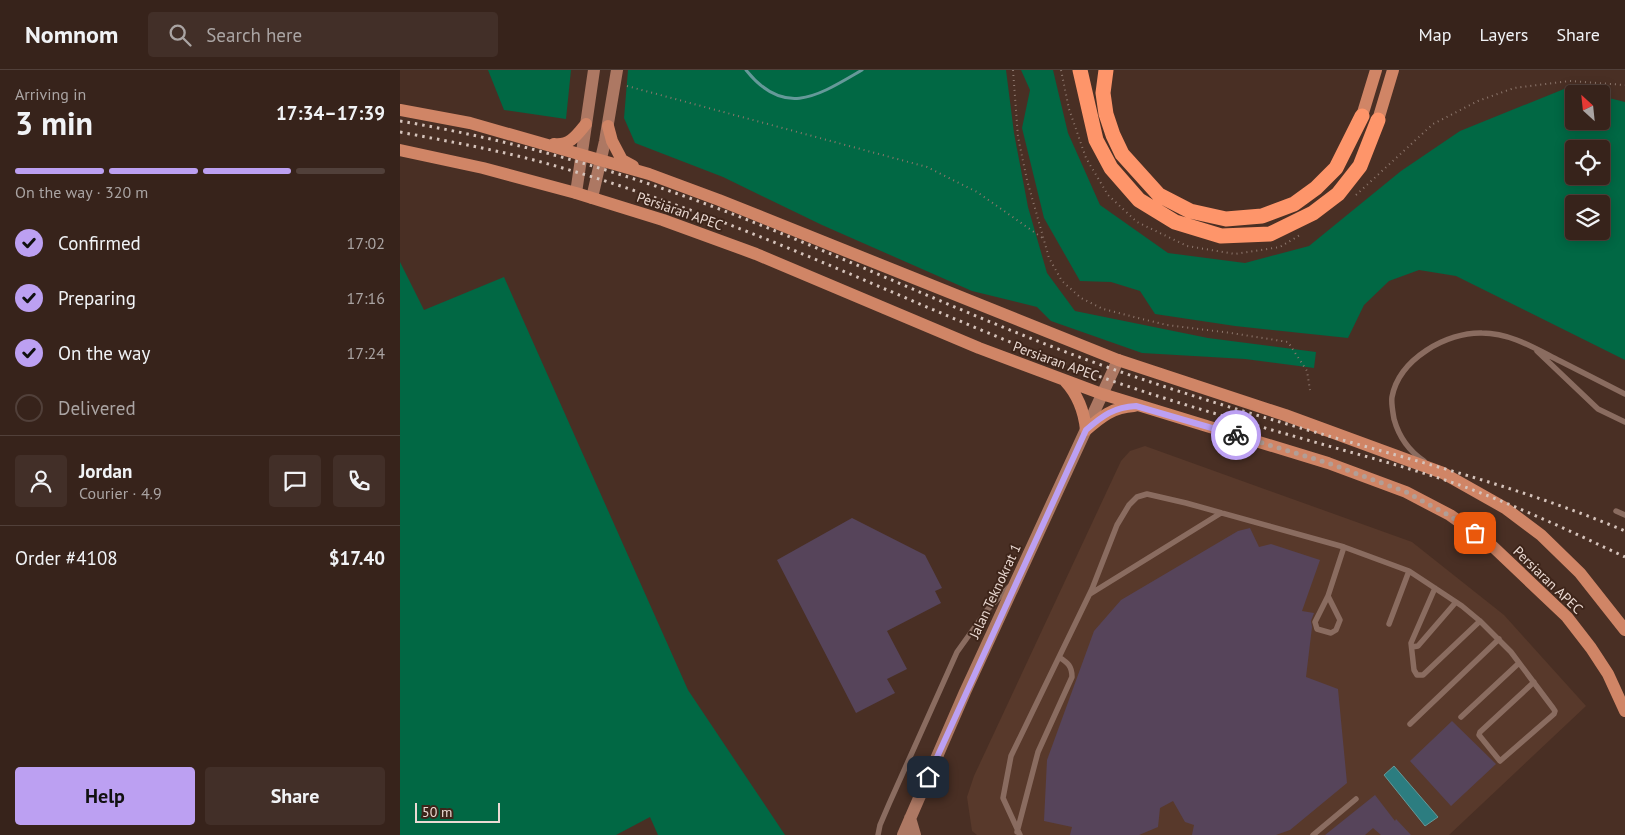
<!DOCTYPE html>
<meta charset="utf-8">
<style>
:root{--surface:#37231b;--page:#422f28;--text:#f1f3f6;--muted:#aaa4a3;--line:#51403a;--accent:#bca0f2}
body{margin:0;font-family:"PT Sans",sans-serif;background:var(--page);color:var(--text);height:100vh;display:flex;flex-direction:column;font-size:19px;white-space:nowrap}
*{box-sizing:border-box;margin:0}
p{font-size:16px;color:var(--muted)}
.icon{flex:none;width:28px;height:28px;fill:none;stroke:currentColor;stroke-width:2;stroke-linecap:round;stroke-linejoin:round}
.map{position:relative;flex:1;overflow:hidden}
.panel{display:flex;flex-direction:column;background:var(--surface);width:400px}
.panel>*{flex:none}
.needle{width:32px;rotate:333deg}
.buttons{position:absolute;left:1165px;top:15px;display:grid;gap:10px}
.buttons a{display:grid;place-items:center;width:45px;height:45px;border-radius:5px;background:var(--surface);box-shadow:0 2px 12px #0003,0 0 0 1px var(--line);font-size:25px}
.scale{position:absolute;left:15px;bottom:12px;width:85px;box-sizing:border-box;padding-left:5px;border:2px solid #ebdad3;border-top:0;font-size:14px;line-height:18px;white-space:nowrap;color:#ebdad3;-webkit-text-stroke:4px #3e251a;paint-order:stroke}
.pin{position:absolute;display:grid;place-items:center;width:42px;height:42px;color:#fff;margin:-21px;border-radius:10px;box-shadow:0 2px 8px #0006}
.courier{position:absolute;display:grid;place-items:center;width:50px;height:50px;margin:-25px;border:4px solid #bca0f2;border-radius:50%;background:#fff;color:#222;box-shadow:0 1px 6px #0007}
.headline em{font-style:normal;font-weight:700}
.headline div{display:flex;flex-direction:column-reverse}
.headline{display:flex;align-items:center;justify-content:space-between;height:85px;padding:0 15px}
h1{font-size:32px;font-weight:700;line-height:38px}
.bar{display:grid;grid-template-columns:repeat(4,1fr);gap:8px 5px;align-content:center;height:60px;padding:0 15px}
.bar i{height:6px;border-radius:4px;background:var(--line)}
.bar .active{background:var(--accent)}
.bar p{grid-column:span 4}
.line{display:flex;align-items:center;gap:12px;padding:0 15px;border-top:1px solid var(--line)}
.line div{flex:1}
.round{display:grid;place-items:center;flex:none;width:52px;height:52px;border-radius:5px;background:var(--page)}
ol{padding:0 15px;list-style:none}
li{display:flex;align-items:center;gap:15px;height:55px}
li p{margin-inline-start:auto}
li .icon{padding:5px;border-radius:50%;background:var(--accent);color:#111;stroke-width:4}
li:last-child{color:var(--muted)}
li i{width:28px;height:28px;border:2px solid var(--line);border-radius:50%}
.cta{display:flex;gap:10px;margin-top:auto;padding:10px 15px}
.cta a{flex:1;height:58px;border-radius:5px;background:var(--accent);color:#111;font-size:20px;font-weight:700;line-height:58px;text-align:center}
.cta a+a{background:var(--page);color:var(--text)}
header{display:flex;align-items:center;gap:30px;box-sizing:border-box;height:70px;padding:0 25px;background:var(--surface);border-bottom:1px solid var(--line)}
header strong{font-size:24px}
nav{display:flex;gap:28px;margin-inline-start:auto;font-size:18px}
.search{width:350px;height:45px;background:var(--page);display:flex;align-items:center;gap:12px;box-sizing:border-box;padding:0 18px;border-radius:5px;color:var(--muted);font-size:19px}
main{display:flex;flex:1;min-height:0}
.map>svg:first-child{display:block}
.built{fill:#58392b}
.green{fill:#016844;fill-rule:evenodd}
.water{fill:#2c7d80;stroke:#659999}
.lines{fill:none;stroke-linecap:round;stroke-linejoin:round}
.stream{stroke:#659999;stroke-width:3}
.building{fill:#56445a}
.path{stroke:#8d776d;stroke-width:2;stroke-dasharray:1 4;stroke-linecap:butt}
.lane{stroke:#8a6c60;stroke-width:5.5}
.secondary{stroke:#ad7863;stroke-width:12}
.primary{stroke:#d08566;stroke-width:12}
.highway{stroke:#fe956a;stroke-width:15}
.rail{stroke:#d5c3bb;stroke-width:3;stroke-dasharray:2.5 5;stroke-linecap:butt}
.done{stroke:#b29e96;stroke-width:5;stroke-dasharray:0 9}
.route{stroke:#bca0f2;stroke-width:6}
.labels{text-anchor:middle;stroke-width:4;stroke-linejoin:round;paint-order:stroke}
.street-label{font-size:14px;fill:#ebdad3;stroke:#3e251a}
</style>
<header>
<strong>Nomnom</strong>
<div class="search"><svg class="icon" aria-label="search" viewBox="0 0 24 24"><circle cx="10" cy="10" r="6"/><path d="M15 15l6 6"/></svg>Search here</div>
<nav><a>Map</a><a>Layers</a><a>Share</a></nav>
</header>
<main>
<section class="panel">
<div class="headline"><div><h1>3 min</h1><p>Arriving in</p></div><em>17:34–17:39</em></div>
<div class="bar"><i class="active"></i><i class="active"></i><i class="active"></i><i></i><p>On the way · 320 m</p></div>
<ol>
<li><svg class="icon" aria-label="check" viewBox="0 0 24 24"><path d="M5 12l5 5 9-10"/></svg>Confirmed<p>17:02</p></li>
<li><svg class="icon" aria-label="check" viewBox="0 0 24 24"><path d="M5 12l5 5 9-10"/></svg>Preparing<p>17:16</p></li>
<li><svg class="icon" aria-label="check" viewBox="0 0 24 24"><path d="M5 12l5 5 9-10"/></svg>On the way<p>17:24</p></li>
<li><i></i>Delivered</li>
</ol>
<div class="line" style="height:90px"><a class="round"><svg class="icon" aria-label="person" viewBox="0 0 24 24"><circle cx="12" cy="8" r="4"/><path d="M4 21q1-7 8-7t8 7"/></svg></a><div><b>Jordan</b><p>Courier · 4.9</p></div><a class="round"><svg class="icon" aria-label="chat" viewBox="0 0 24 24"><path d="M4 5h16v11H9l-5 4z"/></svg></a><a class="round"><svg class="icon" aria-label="phone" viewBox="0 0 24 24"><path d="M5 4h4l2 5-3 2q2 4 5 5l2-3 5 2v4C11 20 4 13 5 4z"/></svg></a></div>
<div class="line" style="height:65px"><div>Order #4108</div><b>$17.40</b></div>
<div class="cta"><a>Help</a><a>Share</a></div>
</section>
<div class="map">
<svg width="1225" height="765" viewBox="0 0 1225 765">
<rect width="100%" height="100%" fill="#492f24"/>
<!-- built -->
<path class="built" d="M745,376L1012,472L1104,545L1186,636L1049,765H577L572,761L567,727L574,706L721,391L730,381Z"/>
<!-- green -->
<path class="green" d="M88,0H171L166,49L104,40Z
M228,0H606L614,63L628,137L647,203L675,241L808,268L916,282L914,298L845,289L742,283L651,251L637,237L572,221L422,155L323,107L235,73L224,48Z
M621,0H653L668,63L700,135L768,183L845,193L909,176L1001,101L1060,61L1169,17L1194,24H1174V51H1201V26L1225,32V290L1056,206L1019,200L989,211L964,235L948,268L835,256L755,244L740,221L711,212L680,211L644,148L622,58L630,20ZM1174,79H1201V106H1174ZM1174,134H1201V161H1174Z
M0,192L24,240L104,207L288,620L385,765H258L250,747L216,765H0Z"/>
<!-- water -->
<path class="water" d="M994,696L1038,747L1025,756L984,705Z"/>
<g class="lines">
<!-- stream -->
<path class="stream" d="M346,0C385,49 419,25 462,0"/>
</g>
<!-- building -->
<path class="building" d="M452,448L525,485L542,518L535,521L541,533L487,561L507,599L487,609L495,623L456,643L377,490Z
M850,458L859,477L871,474L920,490L902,541L914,543L911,551L912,557L906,607L938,619L947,713L890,760L876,765H792L794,755L785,752L773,731L760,738L758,757L739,765H670L672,757L644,751L647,690L694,561L721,530L838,461Z
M1052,651L1096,694L1051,736L1010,691Z
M975,725L995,751L996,749L1011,765H981L973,758L965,765H925Z"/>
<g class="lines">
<!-- path -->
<path class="path" d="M613,0L618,67L627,110L649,188L662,211L681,228L703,239L734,247L767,255L831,263L888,272L907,301L910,320
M661,0L669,39L686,88L708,125L737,152L787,176L835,184L880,177L900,165
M227,16L527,97L577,122L644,169
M956,125L1033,54L1078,31L1114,18L1170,11L1225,15"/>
<!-- lane -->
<path class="lane" d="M1137,281L1198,339L1225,352
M1024,391C1009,381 999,367 994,349C993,343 991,333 992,327C999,289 1047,262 1082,263C1111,263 1136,279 1160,291C1182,302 1203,313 1225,324
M1216,441L1225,445
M1035,518L1011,573L1014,600L1017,605H1023L1080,551
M690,524L821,443
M928,526L940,550L936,560L931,563L917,559L915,552L928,526L944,477
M989,554L1009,501
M1012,577L1018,576L1056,532
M1061,647L1119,593
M1010,654L1099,569
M617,762L638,682L672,607C672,596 668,593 659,587
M478,765L480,755L489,734L557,582L587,540L609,517
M620,765L603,728L611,686L692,519L717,455L729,435L737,427L747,424L786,433L944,477L1009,501L1062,536L1080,551L1111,582L1153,638L1155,641L1154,644L1100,691L1079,665L1080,662L1134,612
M913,765L956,729"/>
<!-- secondary -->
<path class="secondary" d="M176,123L194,0
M192,128L205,71L217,0
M510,748L515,765
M503,765L565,622L718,290"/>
<!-- primary -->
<path class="primary" d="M0,40L70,53L249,104L319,130L718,290L885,345L1043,403L1105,438L1141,465L1180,503L1225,560
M962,46L976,0
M978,50L993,0
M208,56L212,71L222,90L233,96
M154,74C170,76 177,65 186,54
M0,80L83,98L176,123L263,150L356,184L579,278L702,324L928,393L1006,422L1050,445L1088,472L1167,547L1191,578L1208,604L1225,641
M665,311C678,325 684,340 686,360
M686,360C701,347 713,337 734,336"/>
<!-- highway -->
<path class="highway" d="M680,0L696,70L711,98L739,130L775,152L821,166L870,164L913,143L938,124L960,96L978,50
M706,0L703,23L706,44L713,65L722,84L759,125L790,141L826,149L862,146L894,134L916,118L936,98L962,46"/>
<!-- rail -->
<path class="rail" d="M0,51C101,68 199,95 295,130C433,180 566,247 704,296C794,328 886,354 978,380C1061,403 1145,427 1225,461
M0,62C41,70 81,77 122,87C178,101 234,120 290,140C429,190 562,257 701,307C777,334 855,355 932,377C972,388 1012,399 1051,412C1111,433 1168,460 1225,487"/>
</g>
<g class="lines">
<!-- done -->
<path class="done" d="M836,365L928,393L1006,422L1050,446L1075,463"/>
<!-- route -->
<path class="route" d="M528,707L686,360C702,346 714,337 736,336L836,365"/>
</g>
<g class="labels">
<!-- street labels -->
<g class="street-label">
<text transform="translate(280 141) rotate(19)" y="5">Persiaran APEC</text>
<text transform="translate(656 291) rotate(20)" y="5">Persiaran APEC</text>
<text transform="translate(1148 510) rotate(44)" y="5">Persiaran APEC</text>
<text transform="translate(595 521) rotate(-65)" y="5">Jalan Teknokrat 1</text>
</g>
</g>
</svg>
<div class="buttons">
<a><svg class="needle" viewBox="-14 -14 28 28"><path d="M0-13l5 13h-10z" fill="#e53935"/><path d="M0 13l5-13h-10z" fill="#aaa4a3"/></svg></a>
<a><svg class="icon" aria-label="locate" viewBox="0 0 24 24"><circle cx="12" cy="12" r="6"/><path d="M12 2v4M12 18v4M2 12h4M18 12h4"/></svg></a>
<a><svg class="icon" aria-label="layers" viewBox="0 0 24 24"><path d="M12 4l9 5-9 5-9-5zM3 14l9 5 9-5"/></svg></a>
</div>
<div class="scale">50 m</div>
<div class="pin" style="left:1075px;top:463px;background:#ea580c"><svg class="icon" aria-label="bag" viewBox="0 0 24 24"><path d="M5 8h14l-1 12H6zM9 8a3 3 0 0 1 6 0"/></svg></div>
<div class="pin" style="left:528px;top:707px;background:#1f2937"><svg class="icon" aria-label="home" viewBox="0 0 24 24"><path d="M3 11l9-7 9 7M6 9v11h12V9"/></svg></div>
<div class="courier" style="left:836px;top:365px"><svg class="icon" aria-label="bike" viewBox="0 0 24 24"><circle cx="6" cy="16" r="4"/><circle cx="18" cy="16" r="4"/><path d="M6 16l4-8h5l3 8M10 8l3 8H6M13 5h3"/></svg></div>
</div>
</main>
